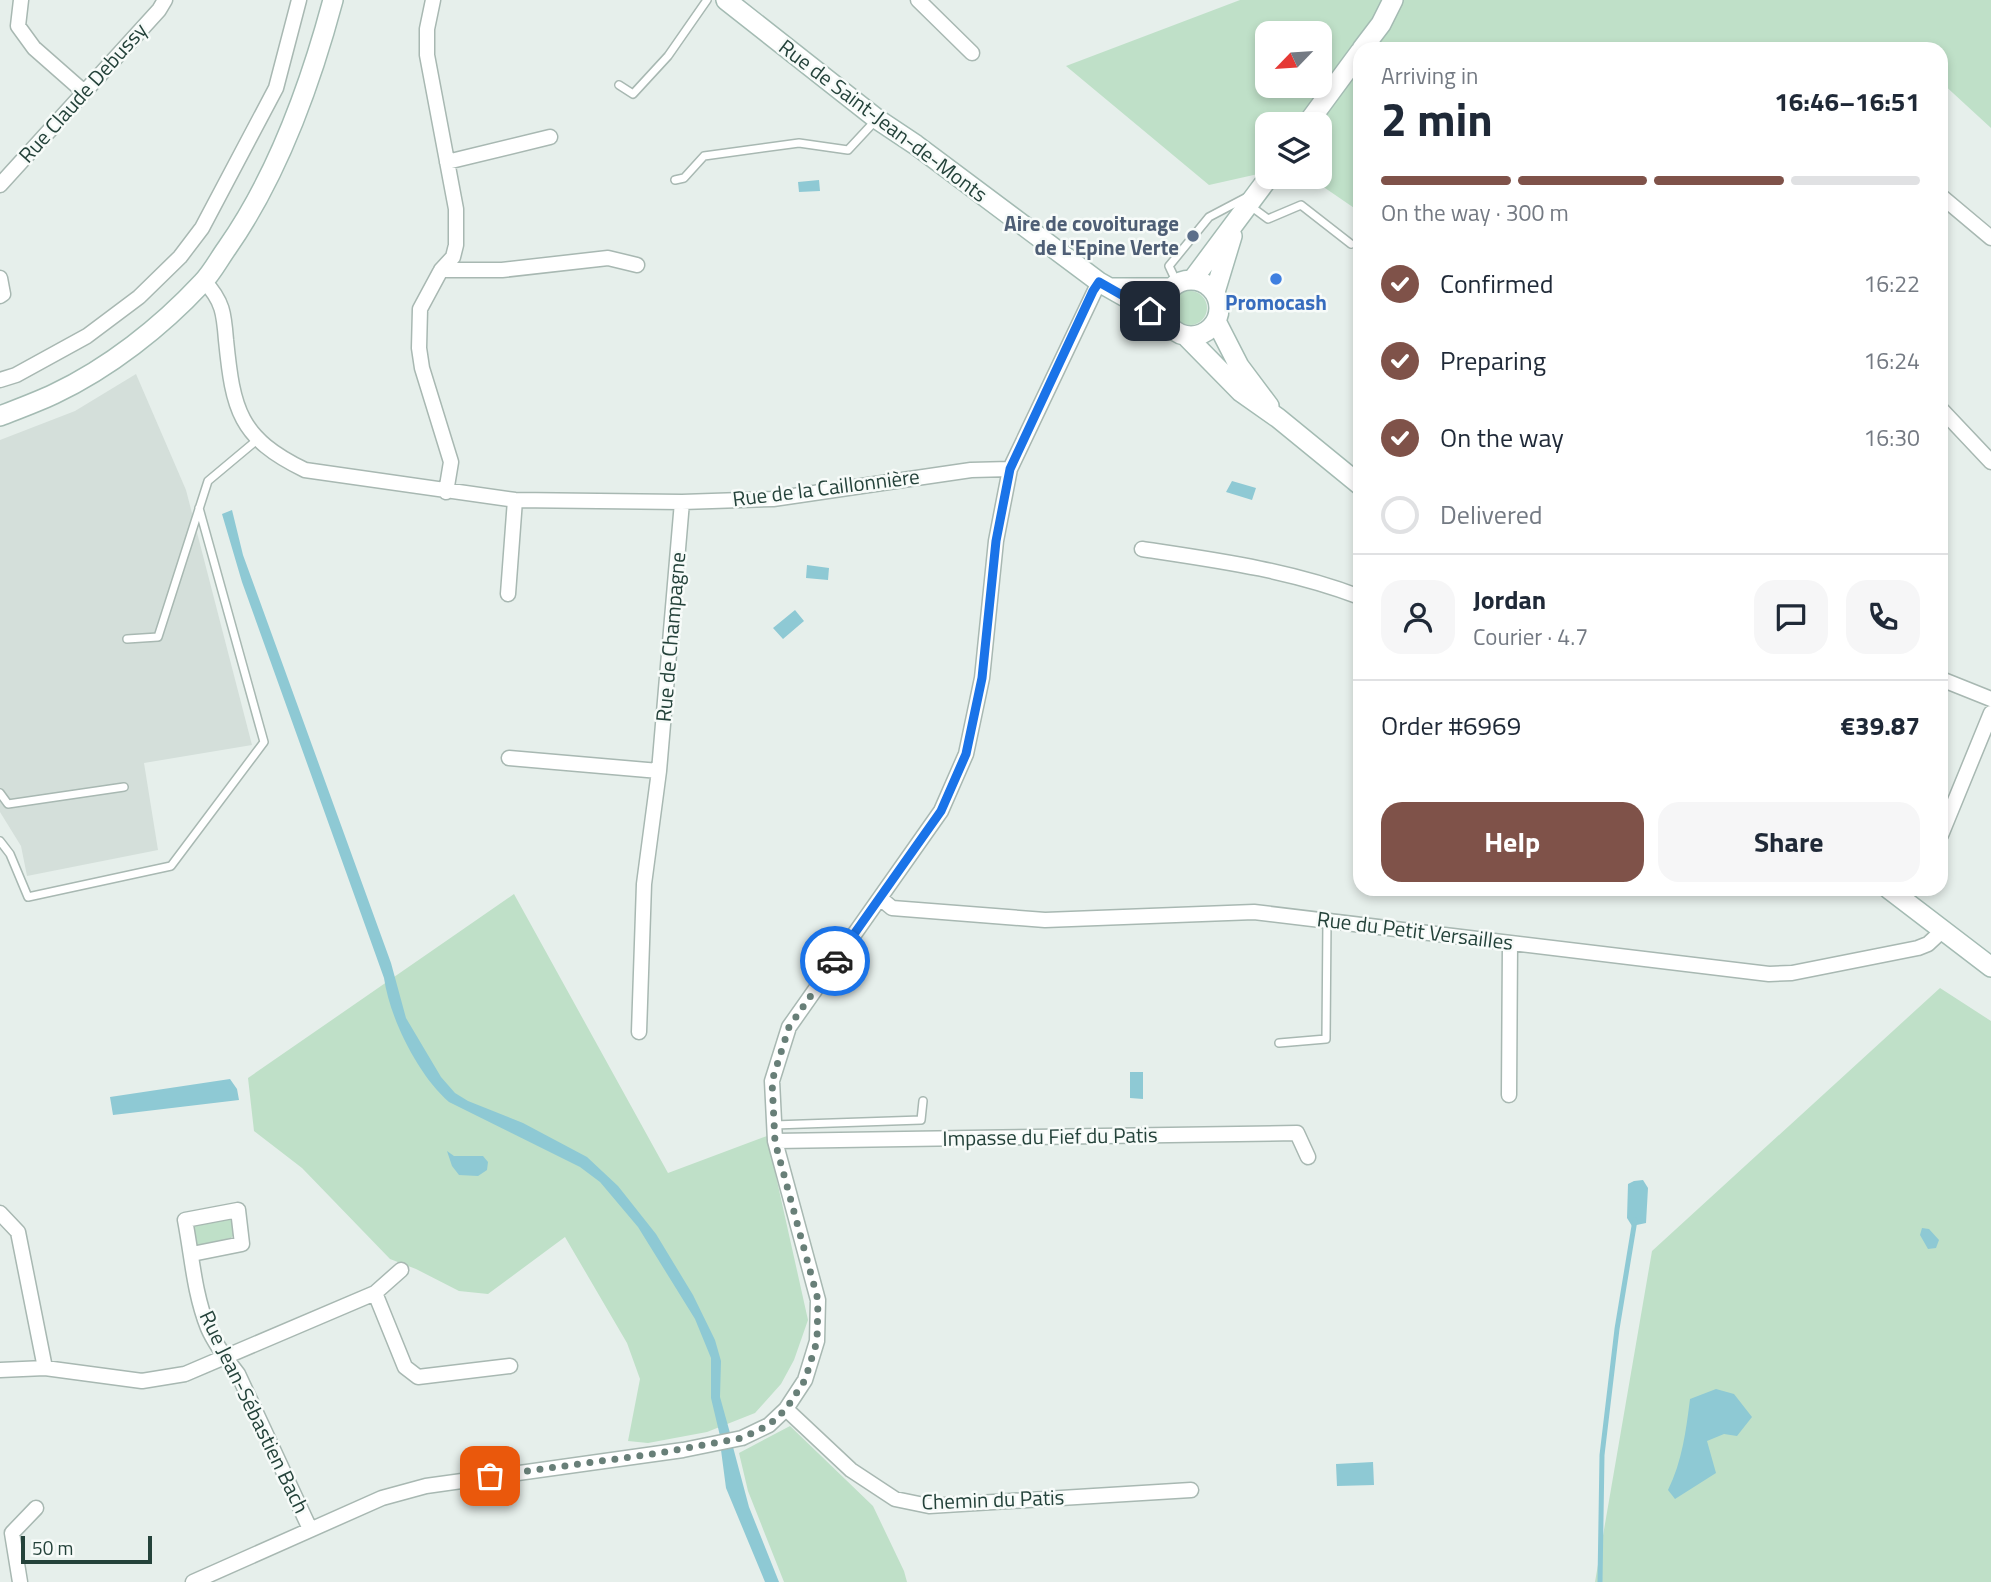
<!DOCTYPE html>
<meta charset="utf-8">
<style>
:root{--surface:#fff;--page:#f6f6f7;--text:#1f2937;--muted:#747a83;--line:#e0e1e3;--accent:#7f5249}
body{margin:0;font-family:"Titillium Web",sans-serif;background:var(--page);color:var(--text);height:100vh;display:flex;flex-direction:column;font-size:26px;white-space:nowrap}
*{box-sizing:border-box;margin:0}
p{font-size:23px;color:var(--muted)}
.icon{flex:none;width:38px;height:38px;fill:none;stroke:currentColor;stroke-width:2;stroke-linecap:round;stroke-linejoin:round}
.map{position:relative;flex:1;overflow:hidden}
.drawer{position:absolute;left:1353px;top:42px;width:595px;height:854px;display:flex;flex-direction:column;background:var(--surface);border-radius:21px;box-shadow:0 4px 10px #0003}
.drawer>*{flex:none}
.needle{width:46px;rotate:245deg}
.fabs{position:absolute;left:1255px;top:21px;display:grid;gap:14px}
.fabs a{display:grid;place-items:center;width:77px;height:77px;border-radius:14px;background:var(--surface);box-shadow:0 4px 10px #0003;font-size:35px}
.scale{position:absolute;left:21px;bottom:18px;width:131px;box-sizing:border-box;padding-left:7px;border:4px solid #24423a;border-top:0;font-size:19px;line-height:24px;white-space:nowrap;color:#24423a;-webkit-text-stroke:5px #f7fbf9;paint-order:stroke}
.pin{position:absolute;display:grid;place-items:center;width:60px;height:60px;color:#fff;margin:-30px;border-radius:14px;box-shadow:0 4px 10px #0006}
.courier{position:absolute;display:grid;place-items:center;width:70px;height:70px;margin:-35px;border:5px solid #1a73e8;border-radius:50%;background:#fff;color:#222;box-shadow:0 2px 9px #0007}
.headline em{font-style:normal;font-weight:700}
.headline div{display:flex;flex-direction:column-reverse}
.headline{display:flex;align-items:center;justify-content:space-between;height:119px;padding:0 28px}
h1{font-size:46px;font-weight:700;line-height:52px}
.bar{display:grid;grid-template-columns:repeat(4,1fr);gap:10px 7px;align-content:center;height:84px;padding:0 28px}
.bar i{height:9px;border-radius:5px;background:var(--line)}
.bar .selected{background:var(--accent)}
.bar p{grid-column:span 4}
.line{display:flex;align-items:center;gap:18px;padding:0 28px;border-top:2px solid var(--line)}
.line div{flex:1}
.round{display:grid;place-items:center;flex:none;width:74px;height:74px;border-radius:21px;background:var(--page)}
ol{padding:0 28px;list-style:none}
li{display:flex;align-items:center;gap:21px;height:77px}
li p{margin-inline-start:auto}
li .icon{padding:7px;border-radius:50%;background:var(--accent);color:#fff;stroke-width:4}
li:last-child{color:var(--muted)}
li i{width:38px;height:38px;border:4px solid var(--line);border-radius:50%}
.button{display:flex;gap:14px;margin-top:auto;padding:14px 28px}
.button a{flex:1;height:80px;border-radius:21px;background:var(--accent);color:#fff;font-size:28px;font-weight:700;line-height:80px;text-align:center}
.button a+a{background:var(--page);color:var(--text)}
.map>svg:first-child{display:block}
.built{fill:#d4dfda}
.green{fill:#bfe0c8;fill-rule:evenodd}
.water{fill:#8ec9d4}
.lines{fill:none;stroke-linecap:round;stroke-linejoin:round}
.stream{stroke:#8ec9d4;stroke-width:5}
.service-casing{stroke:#a8b8b2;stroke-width:10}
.minor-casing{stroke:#a8b8b2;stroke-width:17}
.secondary-casing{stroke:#a4bbb3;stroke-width:22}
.service{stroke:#fff;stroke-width:7}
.minor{stroke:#fff;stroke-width:14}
.secondary{stroke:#fff;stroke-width:19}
.done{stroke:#687f78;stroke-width:7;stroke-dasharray:0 12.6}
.route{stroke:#1a73e8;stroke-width:9}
.service-dot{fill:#5c6f8a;stroke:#f7fbf9;stroke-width:2.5}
.shop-dot{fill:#3f7fe0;stroke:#f7fbf9;stroke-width:2.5}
.labels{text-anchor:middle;stroke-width:5;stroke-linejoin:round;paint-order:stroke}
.street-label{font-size:21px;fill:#24423a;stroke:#f7fbf9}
.service-label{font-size:21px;font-weight:bold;fill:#4e5e75;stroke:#f7fbf9;text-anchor:end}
.shop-label{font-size:21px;font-weight:bold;fill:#366cbe;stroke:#f7fbf9}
</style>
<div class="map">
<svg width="1991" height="1582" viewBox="0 0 1991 1582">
<rect width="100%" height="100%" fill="#e6efeb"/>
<!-- built -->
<path class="built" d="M136,374L186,490L252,745L144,763L158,850L27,876L21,846L0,812V440L75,411Z"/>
<!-- green -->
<path class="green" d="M1240,0H1991V128L1941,82V49H1360V212L1309,177H1320V124H1267V172L1209,185L1066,66ZM1267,33H1320V86H1267Z
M1173 308a17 17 0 1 1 34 0a17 17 0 1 1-34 0Z
M514,894L668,1173L767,1136L808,1320L794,1360L781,1384L755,1413L707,1432L648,1443L628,1441L640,1379L627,1343L565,1237L488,1294L459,1291L416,1269L390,1259L302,1168L254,1131L248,1078Z
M1940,988L1991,1021V1582H1595L1652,1251Z
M228,1217L232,1220L235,1234L231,1238L198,1245L195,1242L193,1227L195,1223Z
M790,1426L873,1506L904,1571L907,1582H784L748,1491L739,1453Z"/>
<!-- water -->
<path class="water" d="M819,180L820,191L799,192L798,182Z
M1232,481L1256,488L1252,500L1226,492Z
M232,510L243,555L391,963L406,1018L441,1077L455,1093L468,1101L523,1123L587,1157L618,1186L656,1234L693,1295L715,1340L721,1361L720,1397L730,1433L720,1436L711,1398V1358L695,1319L638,1227L600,1182L580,1167L449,1102C418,1075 390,1019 384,978L242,582L222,514Z
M807,565L829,568L828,580L806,578Z
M795,610L804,621L783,639L773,628Z
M1130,1072H1143V1099L1130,1098Z
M230,1079L237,1089L239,1100L113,1115L110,1097Z
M447,1151L454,1156H483L488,1162L487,1170L478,1176L459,1175L452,1166Z
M1643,1180L1648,1188L1646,1223L1632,1226L1627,1218L1628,1184L1634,1181Z
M1922,1228L1929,1229L1939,1240L1936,1248L1928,1249L1920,1235Z
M1716,1389L1734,1394L1752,1417L1737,1436L1724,1434L1707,1441L1716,1473L1675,1499L1668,1490C1682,1462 1686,1431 1690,1399Z
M733,1447L749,1507L779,1582H765L726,1488L721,1450Z
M1373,1462L1374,1485L1337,1486L1336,1464Z"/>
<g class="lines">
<!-- stream -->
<path class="stream" d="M1600,1582L1602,1455L1617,1329L1635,1220"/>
<defs>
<path id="service" d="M619,85L633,94L668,56L707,0
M675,180L684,178L704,156L799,143L848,150L875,121
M1249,205L1268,219L1301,205L1351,244
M1177,283L1169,266L1209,217L1247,197
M127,639L158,637L208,481L257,440
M0,793L8,804L124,787
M0,841L10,854L28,897L171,866L264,742L199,508
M1279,1043L1326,1039L1327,920
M774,1125L921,1120L923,1101"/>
<path id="minor" d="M21,0L18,26L34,48L84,92
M433,0L427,29V55L456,209V245L453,257L441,270L420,309L419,348L422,368L451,462L446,492
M918,0L972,53
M447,162L550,137
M0,185L159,10L165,0
M1941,196L1991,238
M441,270H502L608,258L637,265
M0,278L3,294L0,296
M204,281C223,301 224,314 226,340C233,410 239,438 305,470L515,500L682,502L773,499L971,470L1010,469
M0,380L16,375L87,336L139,297L180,257L202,228L276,88L299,0
M1941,409L1991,462
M1142,549C1215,560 1290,570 1360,597
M508,594L515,500
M1941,679L1991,699
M509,758L659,771
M1941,835L1991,713
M880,898L892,908L1045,920L1254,912L1769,974L1792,973L1918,948L1928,944L1943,930
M639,1032L644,884L659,771L682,502
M1509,1095L1510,943
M775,1141L1297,1133L1308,1157
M0,1213L18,1232L45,1368L142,1381L185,1374L375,1293L401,1270
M192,1254L242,1244L238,1210L185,1220C192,1256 194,1293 208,1328C215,1344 227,1360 238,1374L310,1529
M375,1293L405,1367L418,1377L510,1366
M0,1370L45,1368
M786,1409L851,1470L895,1499L929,1506L1191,1490
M20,1582L12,1533L36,1508
M193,1582L382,1498L426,1486L683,1450L742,1438L769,1425L786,1409L805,1380L817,1341L818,1300L775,1141L772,1081L789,1027L941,811L966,754L982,678L996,541L1010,469L1099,282"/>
<path id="secondary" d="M726,0L877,119L916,145L1099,282L1166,320
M1362,49L1381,24L1393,0
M1307,124L1360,52
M1193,279L1269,177
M1163 308a28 28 0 1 1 56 0a28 28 0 1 1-56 0Z
M1112,288H1170
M1215,292L1232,236
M1216,321L1239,366L1269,406
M1186,336L1241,392L1278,418L1360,485
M0,416C18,409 37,402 54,394C109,368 161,327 202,283C212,273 219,259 227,248C278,175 310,86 333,0
M1889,889L1991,967"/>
</defs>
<!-- service casing -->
<use href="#service" class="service-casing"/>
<!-- minor casing -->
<use href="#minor" class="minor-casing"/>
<!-- secondary casing -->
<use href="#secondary" class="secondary-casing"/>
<!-- service -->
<use href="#service" class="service"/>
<!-- minor -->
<use href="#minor" class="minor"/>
<!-- secondary -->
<use href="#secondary" class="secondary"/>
</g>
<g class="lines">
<!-- done -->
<path class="done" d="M490,1476L653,1454L742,1438L769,1425L786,1409L805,1380L817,1341L818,1300L775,1142L772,1081L789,1027L835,961"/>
<!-- route -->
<path class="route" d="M835,961L941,811L966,754L982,678L996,541L1010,469L1093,291L1099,282L1150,311"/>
</g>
<!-- markers -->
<circle class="service-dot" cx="1193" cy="236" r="7"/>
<circle class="shop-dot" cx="1276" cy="279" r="7"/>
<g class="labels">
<!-- street labels -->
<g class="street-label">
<text transform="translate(83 93) rotate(-48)" y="7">Rue Claude Debussy</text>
<text transform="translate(883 121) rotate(37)" y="7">Rue de Saint-Jean-de-Monts</text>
<text transform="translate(826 488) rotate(-7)" y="7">Rue de la Caillonnière</text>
<text transform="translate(671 637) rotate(-85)" y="7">Rue de Champagne</text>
<text transform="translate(1415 931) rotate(7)" y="7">Rue du Petit Versailles</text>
<text transform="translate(1050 1137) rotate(-1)" y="7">Impasse du Fief du Patis</text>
<text transform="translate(254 1412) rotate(64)" y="7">Rue Jean-Sébastien Bach</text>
<text transform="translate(993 1500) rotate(-2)" y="7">Chemin du Patis</text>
</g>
<!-- service labels -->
<g class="service-label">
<text x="1179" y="231">Aire de covoiturage<tspan x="1179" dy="24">de L'Epine Verte</tspan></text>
</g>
<!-- shop labels -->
<g class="shop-label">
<text x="1276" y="310">Promocash</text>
</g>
</g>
</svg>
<div class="fabs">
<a><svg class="needle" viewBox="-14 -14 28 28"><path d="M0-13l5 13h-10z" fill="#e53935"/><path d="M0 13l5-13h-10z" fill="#747a83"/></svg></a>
<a><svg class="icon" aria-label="layers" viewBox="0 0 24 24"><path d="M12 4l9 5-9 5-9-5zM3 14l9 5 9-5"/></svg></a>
</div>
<div class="scale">50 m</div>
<div class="pin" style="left:490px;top:1476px;background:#ea580c"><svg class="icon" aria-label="bag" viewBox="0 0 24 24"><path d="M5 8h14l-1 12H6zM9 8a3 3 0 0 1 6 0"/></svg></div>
<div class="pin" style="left:1150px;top:311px;background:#1f2937"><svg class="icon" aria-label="home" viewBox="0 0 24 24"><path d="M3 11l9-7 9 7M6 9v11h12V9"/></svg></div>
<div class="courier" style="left:835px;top:961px"><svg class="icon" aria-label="car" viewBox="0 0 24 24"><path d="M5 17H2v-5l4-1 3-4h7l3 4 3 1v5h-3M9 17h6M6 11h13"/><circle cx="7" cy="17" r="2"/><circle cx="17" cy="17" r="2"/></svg></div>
<section class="drawer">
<div class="headline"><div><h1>2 min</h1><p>Arriving in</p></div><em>16:46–16:51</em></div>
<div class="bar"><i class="selected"></i><i class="selected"></i><i class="selected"></i><i></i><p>On the way · 300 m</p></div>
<ol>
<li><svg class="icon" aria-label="check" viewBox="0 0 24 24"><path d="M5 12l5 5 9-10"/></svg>Confirmed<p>16:22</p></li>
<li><svg class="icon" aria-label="check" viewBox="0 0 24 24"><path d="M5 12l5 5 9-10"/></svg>Preparing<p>16:24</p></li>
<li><svg class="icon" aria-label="check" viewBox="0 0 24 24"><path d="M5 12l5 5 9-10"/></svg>On the way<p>16:30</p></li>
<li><i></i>Delivered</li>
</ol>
<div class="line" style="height:126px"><a class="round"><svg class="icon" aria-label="person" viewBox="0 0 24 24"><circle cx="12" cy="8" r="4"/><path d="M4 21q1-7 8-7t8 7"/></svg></a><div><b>Jordan</b><p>Courier · 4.7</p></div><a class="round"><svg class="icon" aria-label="chat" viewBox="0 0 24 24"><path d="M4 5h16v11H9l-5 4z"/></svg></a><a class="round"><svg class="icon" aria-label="phone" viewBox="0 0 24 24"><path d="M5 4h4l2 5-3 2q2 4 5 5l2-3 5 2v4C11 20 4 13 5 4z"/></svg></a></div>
<div class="line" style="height:91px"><div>Order #6969</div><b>€39.87</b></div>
<div class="button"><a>Help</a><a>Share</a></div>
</section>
</div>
